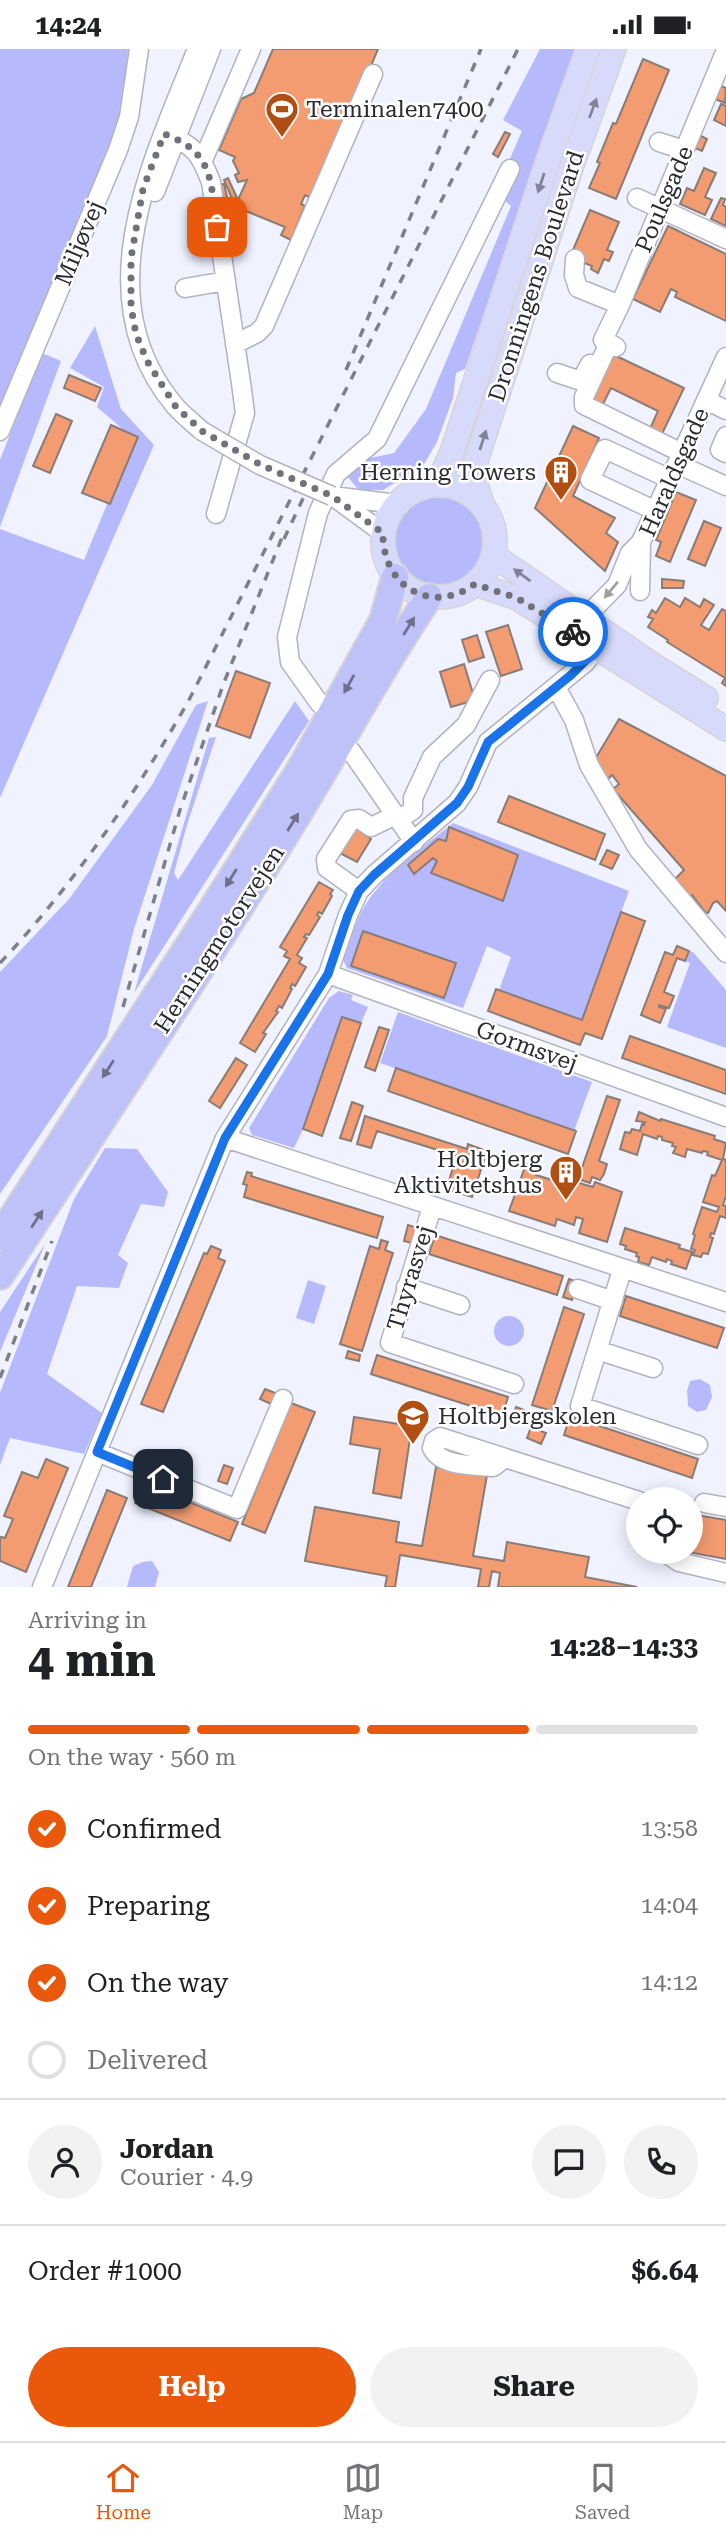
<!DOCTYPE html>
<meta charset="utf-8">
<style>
:root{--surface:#fff;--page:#f2f2f2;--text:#202124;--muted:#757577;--line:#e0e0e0;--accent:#ea580c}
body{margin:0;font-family:"Roboto Serif",serif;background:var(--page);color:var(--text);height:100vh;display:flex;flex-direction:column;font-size:26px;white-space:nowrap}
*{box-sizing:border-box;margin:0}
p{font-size:23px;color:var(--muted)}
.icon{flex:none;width:38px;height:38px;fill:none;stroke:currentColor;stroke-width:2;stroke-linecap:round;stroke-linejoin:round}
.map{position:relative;height:1538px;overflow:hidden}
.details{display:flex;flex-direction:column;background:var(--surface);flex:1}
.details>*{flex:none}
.tools{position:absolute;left:626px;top:1438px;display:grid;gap:14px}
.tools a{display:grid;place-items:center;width:77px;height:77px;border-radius:50%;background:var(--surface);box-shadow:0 4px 18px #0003;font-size:35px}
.pin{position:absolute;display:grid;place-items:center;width:60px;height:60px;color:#fff;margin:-30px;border-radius:14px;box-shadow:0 4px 10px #0006}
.courier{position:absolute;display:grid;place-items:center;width:70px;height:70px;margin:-35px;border:5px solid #1a73e8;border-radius:50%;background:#fff;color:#222;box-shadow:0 2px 9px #0007}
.overview em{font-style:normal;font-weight:700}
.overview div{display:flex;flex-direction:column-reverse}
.overview{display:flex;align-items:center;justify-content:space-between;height:119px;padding:0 28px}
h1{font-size:46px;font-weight:700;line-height:52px}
.bar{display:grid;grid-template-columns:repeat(4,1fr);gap:10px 7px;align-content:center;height:84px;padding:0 28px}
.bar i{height:9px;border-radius:5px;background:var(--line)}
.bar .on{background:var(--accent)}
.bar p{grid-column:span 4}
.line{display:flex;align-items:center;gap:18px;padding:0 28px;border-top:2px solid var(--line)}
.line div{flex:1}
.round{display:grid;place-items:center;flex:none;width:74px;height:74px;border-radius:37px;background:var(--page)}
ol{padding:0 28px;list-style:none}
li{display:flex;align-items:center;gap:21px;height:77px}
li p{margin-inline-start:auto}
li .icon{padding:7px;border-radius:50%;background:var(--accent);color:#fff;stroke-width:4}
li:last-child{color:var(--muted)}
li i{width:38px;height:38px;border:4px solid var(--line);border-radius:50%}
.primary-button{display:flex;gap:14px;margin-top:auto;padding:14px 28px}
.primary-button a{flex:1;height:80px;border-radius:42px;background:var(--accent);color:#fff;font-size:28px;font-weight:700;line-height:80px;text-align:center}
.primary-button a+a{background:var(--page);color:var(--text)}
.status{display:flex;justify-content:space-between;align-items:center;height:49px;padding:0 35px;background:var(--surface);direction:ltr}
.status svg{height:19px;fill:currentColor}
.dock{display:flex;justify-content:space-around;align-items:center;height:98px;border-top:2px solid var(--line);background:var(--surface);font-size:19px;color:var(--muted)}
.dock a{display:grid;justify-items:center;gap:4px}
.dock .on{color:var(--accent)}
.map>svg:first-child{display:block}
.green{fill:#b6bafd}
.building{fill:#f39c72;stroke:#897c76;stroke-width:2}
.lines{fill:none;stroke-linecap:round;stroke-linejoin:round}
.minor-casing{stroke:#b2b3bf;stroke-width:21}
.major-casing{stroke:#d5d5d6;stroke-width:26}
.highway-casing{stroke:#d5d5d6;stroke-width:30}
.minor{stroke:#fff;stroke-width:18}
.major{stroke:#d8dafb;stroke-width:23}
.highway{stroke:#bec2f9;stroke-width:26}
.rail{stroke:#7e7f88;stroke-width:3.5;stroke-dasharray:9 9;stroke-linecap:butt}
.minor-bridge-casing{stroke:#b2b3bf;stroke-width:21;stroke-linecap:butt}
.minor-bridge{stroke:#fff;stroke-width:18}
.oneway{fill:#828396}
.oneway2{fill:#a0a0a2}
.oneway3{fill:#6d708b}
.done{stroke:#707179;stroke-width:7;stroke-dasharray:0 12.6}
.route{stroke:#1a73e8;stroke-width:9}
.labels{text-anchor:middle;stroke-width:5;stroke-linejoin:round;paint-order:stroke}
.poi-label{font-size:23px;fill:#2b2c31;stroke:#fff;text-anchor:start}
.street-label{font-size:23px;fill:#2b2c31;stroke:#fff}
</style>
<div class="status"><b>14:24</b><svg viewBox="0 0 49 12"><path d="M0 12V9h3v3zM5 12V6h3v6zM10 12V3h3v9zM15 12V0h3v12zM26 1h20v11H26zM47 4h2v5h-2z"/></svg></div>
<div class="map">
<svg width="726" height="1538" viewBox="0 0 726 1538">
<rect width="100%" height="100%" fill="#f0f2ff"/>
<!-- green -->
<path class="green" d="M0,0H128L124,63L0,357Z
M540,0H575L465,320L456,324L453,349L437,393L423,417L383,441H359L345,425L352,413L394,404L426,360L511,157L504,151L509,112L522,82L503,71Z
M95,277L121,360L154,396L0,749V480L84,511L134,390L97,358L104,338L70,319Z
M42,304L61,312L0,478V411Z
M394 493a47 47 0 1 1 94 0a47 47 0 1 1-94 0Z
M208,652L134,880L107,987L0,1145V923L69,850L152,736L196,656Z
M295,652L309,672L134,944L209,689L216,688L187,776L174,824L178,831Z
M453,774L629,842L582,971L499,941L511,908L487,897L463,959L347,919L343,911C348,898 352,883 358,870C376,829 419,802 453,774Z
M689,902L693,903L726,941V999L667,978L690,914L685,912Z
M339,942L353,946L351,951L368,958L361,974L342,968L303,1080L294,1099L252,1086L249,1079L329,949Z
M398,963L592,1033L575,1079L576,1082L380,1014Z
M105,1099L137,1100L168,1143L164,1158L141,1155L118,1206L128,1214L119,1239L77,1237L47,1325L102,1364L84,1405L10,1389L0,1416V1344L74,1150Z
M45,1195L0,1303V1263Z
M308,1231L326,1237L314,1275L296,1269Z
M494 1282a15 15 0 1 1 30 0a15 15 0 1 1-30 0Z
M700,1330L710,1336L712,1348L706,1361L697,1363L688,1357L687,1342L690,1332Z
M152,1512L159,1523L155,1538H127L133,1517L143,1513Z"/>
<!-- building -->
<path class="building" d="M273,0H378L315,151L305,146L301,155L305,157L291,191L281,186L285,178L236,158L232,166L224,162L219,135H224L230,160L233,152L224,131L228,129L238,151L247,131L238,133L235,126L239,124L233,112L235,108L219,101L241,50L254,44Z
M643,10L669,21L616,150L589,139L600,114L597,113L613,74L616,75Z
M721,37L726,39L725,54L715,50Z
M721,55L726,57V77L714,71Z
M505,83L510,85L498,108L493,105Z
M701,87L707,90L702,102L695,99Z
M704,119L716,124L705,148L712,151L705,166L680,155L687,139L694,142Z
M721,149L725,150L723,156L726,158V177L711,170Z
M590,161L619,173L607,201L613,203L609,212L604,210L598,224L591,220L592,217L570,208Z
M668,177L726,205V272L675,248L677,243L671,240L660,263L633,250Z
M612,305L684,339L661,387L649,382L658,362L611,339L601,359L589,353Z
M69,326L101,339L95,352L64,339Z
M56,365L72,372L50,424L33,417Z
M111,376L138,388L110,455L82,444Z
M573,377L599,389L573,447L615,469L606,484L618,493L605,522L535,459Z
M676,443L696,451L670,513L656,507L661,493L656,491Z
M704,472L721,479L705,517L688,510Z
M662,530L684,532L683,539H662Z
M665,549L680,558L685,549L700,558L704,550L714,556L701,576L709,581L722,560L726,562V637L722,634L725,629L667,593L668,591L648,578L653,570L648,568L652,561L656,564Z
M508,576L522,620L501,627L486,583Z
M477,586L484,608L469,613L462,591Z
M464,615L475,651L451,658L440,623Z
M236,622L270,634L250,689L216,677Z
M619,670L726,727V862L717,852L713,854L708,864L705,863L692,846L690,848L675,830L684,821L613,740L619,735L612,726L608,730L594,712Z
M509,747L605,785L595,811L498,773Z
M354,777L371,790L357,813L338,803Z
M449,778L518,806L503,852L431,824L437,812L433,809L414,825L408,816L438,790L446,792Z
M607,801L619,806L612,820L600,815Z
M319,833L333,841L330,845L332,847L322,865L319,863L317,866L320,868L309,886L306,885L304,888L307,889L297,906L302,909L299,914L306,918L295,937L292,935L290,939L292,940L282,959L279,957L276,962L278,963L263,984L266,985L255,1003L240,994L290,910L284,907L287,902L280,898Z
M621,863L645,872L602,990L585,984L580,996L488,962L496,940L582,971Z
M363,882L456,914L444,949L351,917Z
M677,897L689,902L685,912L677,909L664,943L674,947L669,959L659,956V958L666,960L660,974L641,966L665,903L673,906Z
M342,968L361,974L322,1087L303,1080Z
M379,978L389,981L375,1022L365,1018Z
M630,987L726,1021V1045L622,1009Z
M236,1009L247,1016L220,1059L209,1052Z
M396,1019L576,1082L568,1105L388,1042Z
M607,1047L620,1051L599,1112L607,1115L604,1125L600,1131L592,1128L590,1134L578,1130Z
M352,1053L363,1057L351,1092L340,1089Z
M639,1063L660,1072L661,1070L715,1087L714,1090L726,1094L723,1110L726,1111V1147L723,1156L726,1157V1169L720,1167L714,1185L711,1184L710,1188L713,1189L708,1205L703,1204L701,1208L693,1206L695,1201L691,1200L695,1186L693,1185L702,1158L717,1163L719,1158L703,1153L712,1126L715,1127L722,1111L707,1106L708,1103L703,1102L702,1104L687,1100L685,1108L673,1104L676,1098L672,1097L673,1094L662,1091V1088L658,1087L657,1090L643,1085L637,1106L620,1100L625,1083L630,1084L632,1080L640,1082L642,1075L644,1076L645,1073L636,1072Z
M365,1067L467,1100L468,1095L487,1102L472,1148L446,1140L457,1107L377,1082L371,1099L357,1095Z
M526,1115L538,1119L536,1126L565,1135L566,1130L593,1138L595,1133L622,1143L607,1193L579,1184L583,1170L576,1168L574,1176L557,1170L555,1177L509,1162Z
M247,1123L252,1124L251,1127L383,1168L377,1189L244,1148L247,1136L243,1135Z
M408,1176L417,1179L412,1194L404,1192Z
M625,1179L680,1196L679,1199L692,1203L686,1220L671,1215L672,1212L667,1210L666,1213L652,1208L649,1216L638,1213L639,1208L636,1207L637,1204L625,1200L626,1197L620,1195Z
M435,1186L563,1227L557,1246L429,1205Z
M381,1191L388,1193L385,1201L393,1204L362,1302L340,1295L370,1197L379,1200Z
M211,1197L221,1201L218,1209L225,1212L163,1363L141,1355L204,1204L207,1205Z
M569,1230L577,1233L572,1251L563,1248Z
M626,1247L724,1279L717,1299L620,1267Z
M564,1258L584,1265L552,1362L532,1356Z
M348,1302L360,1306L359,1312L346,1309Z
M377,1306L508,1348L502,1367L371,1325Z
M265,1340L278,1345L273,1356L260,1350Z
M291,1354L315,1363L265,1484L242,1475Z
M516,1358L527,1362L524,1372L513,1368Z
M570,1367L698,1410L692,1429L564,1386Z
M354,1368L412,1377L401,1449L373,1444L380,1400L350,1395Z
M531,1378L546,1384L541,1395L527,1389Z
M46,1410L68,1419L26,1523L0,1512V1490L1,1488L5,1489L13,1470L4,1467L22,1423L38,1429Z
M224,1416L233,1419L227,1435L218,1432Z
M436,1418L487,1426L473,1507L504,1512L507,1493L589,1508L585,1528L637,1538H498L500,1524L492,1522L489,1538H478L481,1520L400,1506L395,1538H385L387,1527L305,1512L315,1458L399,1473L396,1493L422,1497Z
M143,1434L238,1473L230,1492L135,1454Z
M107,1441L127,1449L91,1538H68Z
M691,1465L726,1471V1510L688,1503H691Z"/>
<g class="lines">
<defs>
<path id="minor" d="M197,0C152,113 84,248 175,357C183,366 193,374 202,382
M164,84C194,96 200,104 211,133L241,334L245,364L216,465
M659,93L684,101
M203,111L251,0
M155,143L211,0
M637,149L726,190
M575,210L574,226L578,239L620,256
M185,239L226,232
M609,294L584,348V356L682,404
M235,295L257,284L264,277L373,25
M616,298L603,291L620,256L726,1
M557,324L581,332L590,315
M706,351L726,361
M0,382L118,101L129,68L139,0
M726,387L720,401L726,404
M677,415L726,437
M332,447L397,455
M338,451L383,484
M656,462L590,431L605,400L670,430
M640,542L641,493L726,308
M576,578L617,536L630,504L641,493
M556,638L574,671L589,716L638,800L726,904
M320,655L290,613L287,588L318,464L336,425L377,390L510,120
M351,702L414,793
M399,771L413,761V749L432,708L466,676L490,631
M359,842L327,819L326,810L351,771L359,770L371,778L396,766
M328,925L726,1068
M225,1089L726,1253
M432,1158L390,1294L514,1335
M622,1221L580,1357L698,1396
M406,1238L460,1256
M578,1240L613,1252
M597,1301L653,1319
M97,1403L237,1460L283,1350
M505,1409L493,1418C475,1416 441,1418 432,1399L434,1392L440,1388L639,1452
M704,1454L726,1458
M664,1503L679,1513L726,1524
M42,1538L225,1089L328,925L348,866L359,842L374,826L457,754L468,738L488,693L586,613L603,590"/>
<path id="major" d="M437,436L452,403L547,114L588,0
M383 492a56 56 0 1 1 112 0a56 56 0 1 1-112 0Z
M483,457L476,436V412L571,119L614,0
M493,506L650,614L706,649
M475,535L517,549L726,680"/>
<path id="highway" d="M0,1187L209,865L299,722L383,571L395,528
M0,1227C95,1081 192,936 284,788C334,708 377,625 429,548"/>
</defs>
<!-- minor casing -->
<use href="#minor" class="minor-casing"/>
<!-- major casing -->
<use href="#major" class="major-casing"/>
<!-- highway casing -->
<use href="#highway" class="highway-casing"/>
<!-- minor -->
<use href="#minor" class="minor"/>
<!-- major -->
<use href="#major" class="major"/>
<!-- highway -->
<use href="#highway" class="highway"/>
<!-- rail -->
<path class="rail" d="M346,321L481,0
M284,490L306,443
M0,914C74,835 134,747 188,653L518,0
M123,958L180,761L223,636L285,481
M0,1329L52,1192"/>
<defs>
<path id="minor-bridge" d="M202,382L260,416L332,447"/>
</defs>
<!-- minor-bridge casing -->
<use href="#minor-bridge" class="minor-bridge-casing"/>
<!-- minor-bridge -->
<use href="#minor-bridge" class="minor-bridge"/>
</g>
<!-- one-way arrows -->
<defs><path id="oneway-solid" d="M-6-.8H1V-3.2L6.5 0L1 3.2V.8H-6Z" transform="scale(1.75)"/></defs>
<g class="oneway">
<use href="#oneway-solid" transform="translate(593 59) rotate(-70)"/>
<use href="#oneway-solid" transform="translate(541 134) rotate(108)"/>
<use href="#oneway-solid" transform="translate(483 391) rotate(-72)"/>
<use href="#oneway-solid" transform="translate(522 526) rotate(-144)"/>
</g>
<use class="oneway2" href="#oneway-solid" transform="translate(611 541) rotate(130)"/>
<g class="oneway3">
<use href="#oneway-solid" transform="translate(409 577) rotate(-58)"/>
<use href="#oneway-solid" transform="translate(349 635) rotate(119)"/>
<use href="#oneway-solid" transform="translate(293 773) rotate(-58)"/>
<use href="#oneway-solid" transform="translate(231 829) rotate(122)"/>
<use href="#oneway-solid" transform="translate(108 1020) rotate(123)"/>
<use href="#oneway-solid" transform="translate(37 1170) rotate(-57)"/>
</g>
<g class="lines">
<!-- done -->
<path class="done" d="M217,178C210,131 214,103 164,85L143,140L131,209V258L136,285L147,312L176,358L202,382L261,416L332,447L383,484C382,537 431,567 475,535L517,549L573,583"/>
<!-- route -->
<path class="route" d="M163,1430L97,1403L225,1089L328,925L348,866L359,842L374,826L457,754L468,738L488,693L571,626L597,600L573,583"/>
</g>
<!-- icons -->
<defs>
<symbol id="stadium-pin" viewBox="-11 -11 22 30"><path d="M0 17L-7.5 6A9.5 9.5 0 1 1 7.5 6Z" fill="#b14f12" stroke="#fff"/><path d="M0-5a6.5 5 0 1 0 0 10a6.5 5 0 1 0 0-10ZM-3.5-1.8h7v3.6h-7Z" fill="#fff"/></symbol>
<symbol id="building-pin" viewBox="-11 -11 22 30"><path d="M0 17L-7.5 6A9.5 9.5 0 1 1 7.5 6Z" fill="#b14f12" stroke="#fff"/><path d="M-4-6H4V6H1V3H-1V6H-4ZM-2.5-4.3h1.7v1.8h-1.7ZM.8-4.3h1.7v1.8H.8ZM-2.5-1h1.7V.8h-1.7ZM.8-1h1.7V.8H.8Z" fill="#fff"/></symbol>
<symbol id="school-pin" viewBox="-11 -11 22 30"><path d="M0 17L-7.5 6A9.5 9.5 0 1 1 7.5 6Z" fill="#b14f12" stroke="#fff"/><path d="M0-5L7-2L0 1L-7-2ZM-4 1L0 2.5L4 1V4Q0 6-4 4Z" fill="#fff"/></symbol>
</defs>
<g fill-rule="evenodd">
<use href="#stadium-pin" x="263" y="41" width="38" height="52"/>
<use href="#building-pin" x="542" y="404" width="38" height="52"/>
<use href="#building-pin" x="547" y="1104" width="38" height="52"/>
<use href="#school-pin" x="394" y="1348" width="38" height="52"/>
</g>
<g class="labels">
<!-- poi labels -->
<g class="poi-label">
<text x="306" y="68">Terminalen7400</text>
<text x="536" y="431" text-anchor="end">Herning Towers</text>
<text x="542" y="1118" text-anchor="end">Holtbjerg<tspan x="542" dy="26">Aktivitetshus</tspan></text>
<text x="438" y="1375">Holtbjergskolen</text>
</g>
<!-- street labels -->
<g class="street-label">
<text transform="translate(664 150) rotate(-67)" y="8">Poulsgade</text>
<text transform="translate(79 194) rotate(-67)" y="8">Miljøvej</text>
<text transform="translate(536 227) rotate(-72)" y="8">Dronningens Boulevard</text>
<text transform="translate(674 423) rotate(-66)" y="8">Haraldsgade</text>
<text transform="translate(219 890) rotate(-57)" y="8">Herningmotorvejen</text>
<text transform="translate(527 997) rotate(20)" y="8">Gormsvej</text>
<text transform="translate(410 1229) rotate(-73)" y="8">Thyrasvej</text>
</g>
</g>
</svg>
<div class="tools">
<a><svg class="icon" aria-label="locate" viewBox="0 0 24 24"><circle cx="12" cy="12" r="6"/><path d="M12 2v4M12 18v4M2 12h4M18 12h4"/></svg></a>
</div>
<div class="pin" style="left:217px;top:178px;background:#ea580c"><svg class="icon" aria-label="bag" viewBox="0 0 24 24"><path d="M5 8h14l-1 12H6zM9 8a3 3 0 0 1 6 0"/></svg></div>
<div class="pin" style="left:163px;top:1430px;background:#1f2937"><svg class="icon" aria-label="home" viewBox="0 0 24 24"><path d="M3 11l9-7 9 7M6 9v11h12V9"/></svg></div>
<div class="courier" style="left:573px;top:583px"><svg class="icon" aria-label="bike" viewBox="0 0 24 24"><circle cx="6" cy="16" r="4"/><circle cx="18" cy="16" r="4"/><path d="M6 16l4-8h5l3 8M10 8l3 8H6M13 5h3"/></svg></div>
</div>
<section class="details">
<div class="overview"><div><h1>4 min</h1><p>Arriving in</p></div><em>14:28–14:33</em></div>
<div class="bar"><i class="on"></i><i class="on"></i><i class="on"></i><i></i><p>On the way · 560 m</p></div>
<ol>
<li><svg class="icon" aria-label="check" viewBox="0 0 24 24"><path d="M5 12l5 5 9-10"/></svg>Confirmed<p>13:58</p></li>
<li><svg class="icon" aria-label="check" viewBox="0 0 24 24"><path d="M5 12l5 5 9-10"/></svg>Preparing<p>14:04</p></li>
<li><svg class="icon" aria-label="check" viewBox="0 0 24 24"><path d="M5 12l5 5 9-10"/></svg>On the way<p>14:12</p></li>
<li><i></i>Delivered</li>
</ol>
<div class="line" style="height:126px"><a class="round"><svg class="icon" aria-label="person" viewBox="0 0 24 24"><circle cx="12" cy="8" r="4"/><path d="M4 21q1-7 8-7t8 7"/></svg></a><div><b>Jordan</b><p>Courier · 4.9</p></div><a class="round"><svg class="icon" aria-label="chat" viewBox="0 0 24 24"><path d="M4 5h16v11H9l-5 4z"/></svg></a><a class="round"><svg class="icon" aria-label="phone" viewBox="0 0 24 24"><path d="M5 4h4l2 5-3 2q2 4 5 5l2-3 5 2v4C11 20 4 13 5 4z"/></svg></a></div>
<div class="line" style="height:91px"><div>Order #1000</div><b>$6.64</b></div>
<div class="primary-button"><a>Help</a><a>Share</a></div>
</section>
<nav class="dock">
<a class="on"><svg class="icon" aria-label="home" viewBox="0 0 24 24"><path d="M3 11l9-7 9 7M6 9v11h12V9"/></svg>Home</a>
<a><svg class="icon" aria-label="map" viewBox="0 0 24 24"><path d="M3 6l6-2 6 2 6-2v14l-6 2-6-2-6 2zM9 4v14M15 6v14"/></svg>Map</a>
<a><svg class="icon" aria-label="saved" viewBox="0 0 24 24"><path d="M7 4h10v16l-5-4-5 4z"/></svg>Saved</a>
</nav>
